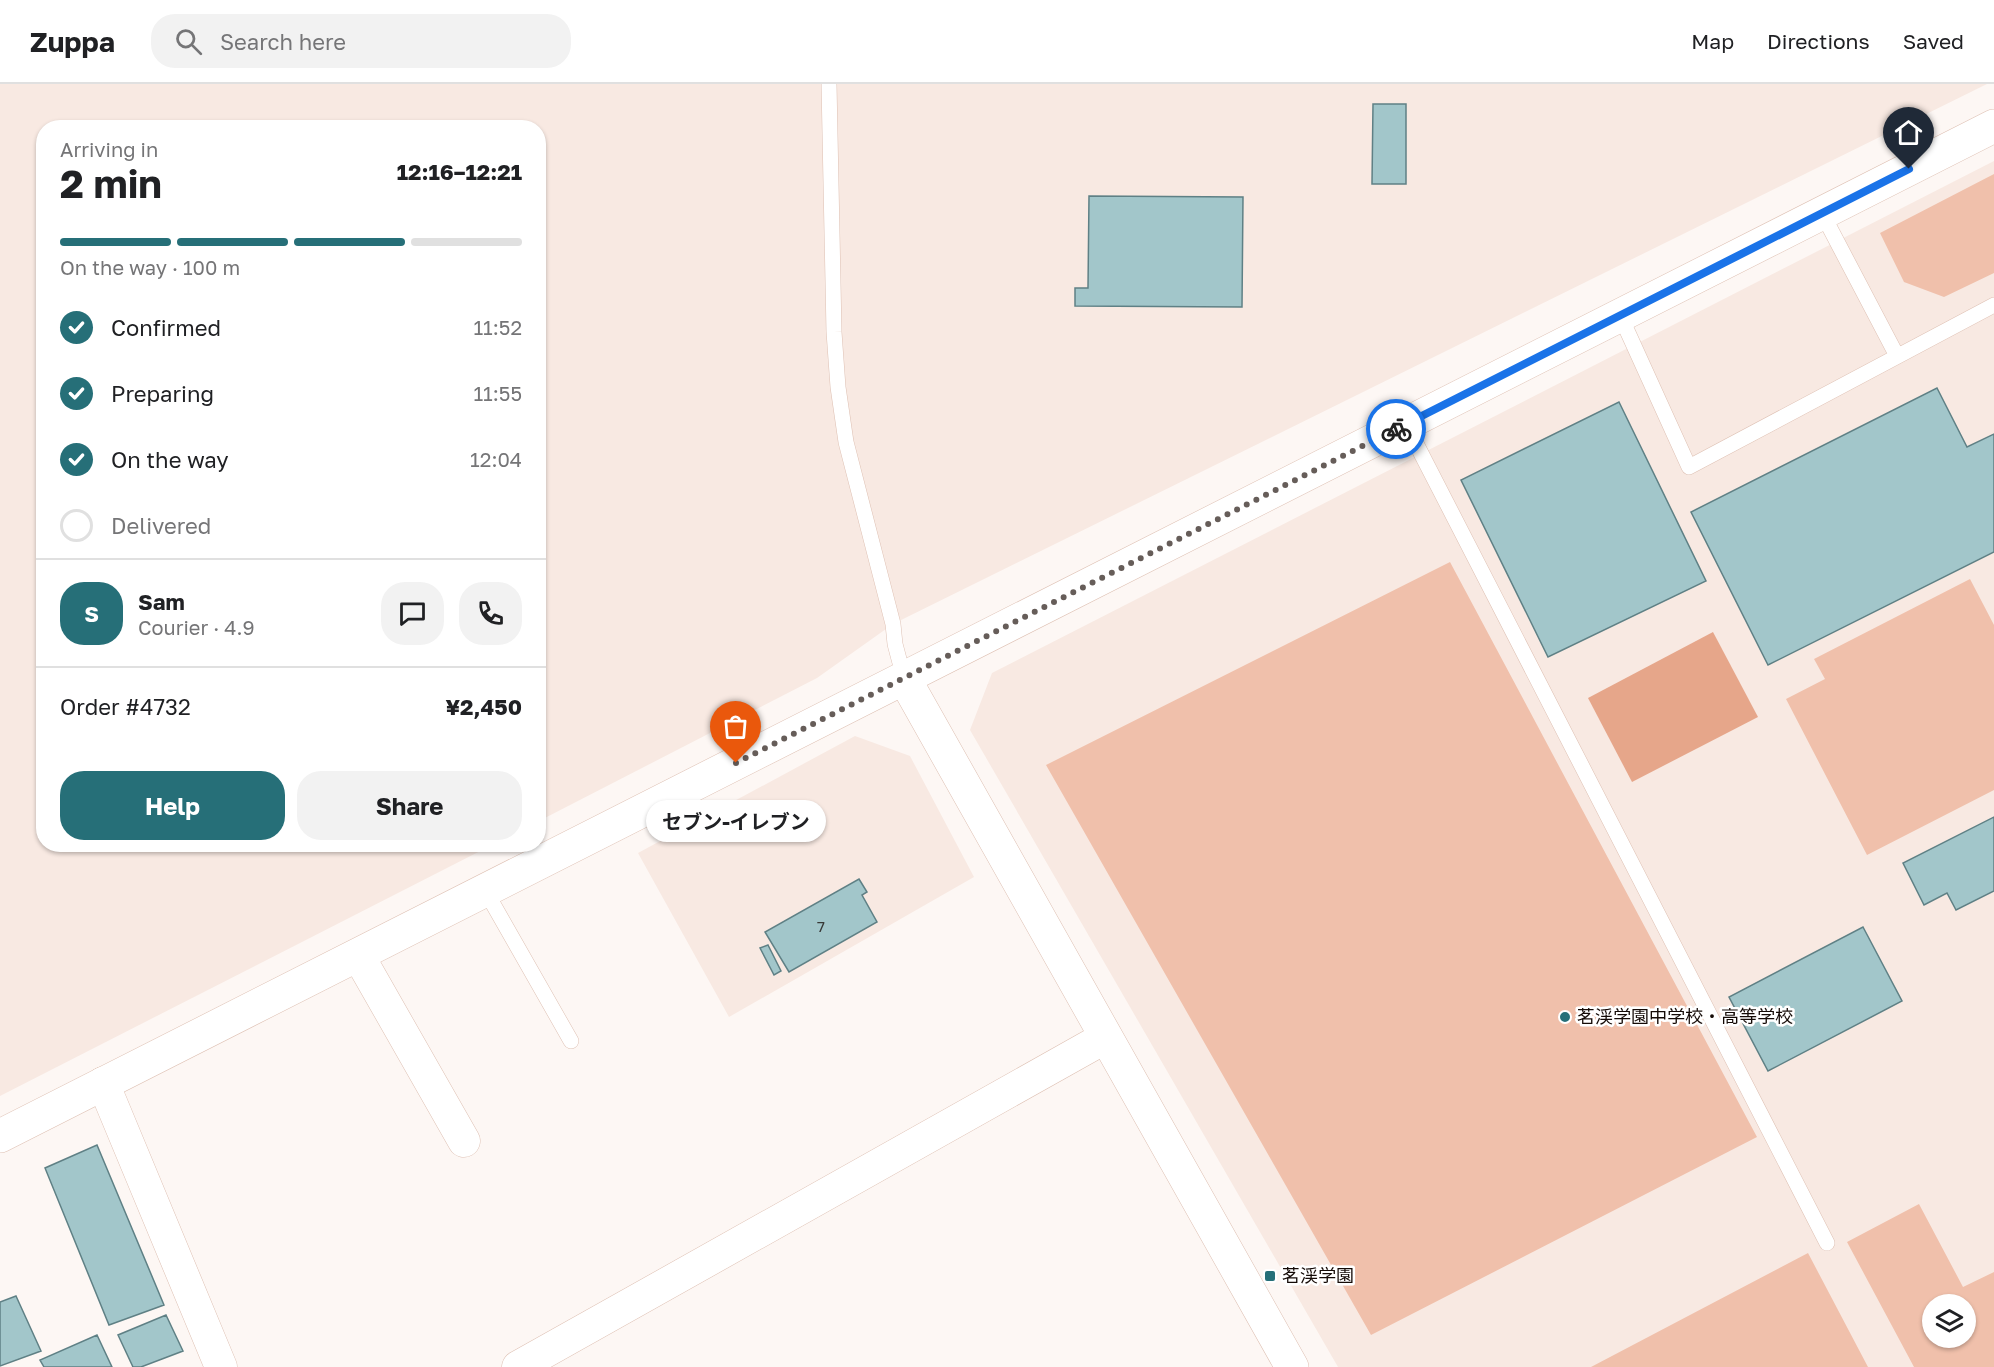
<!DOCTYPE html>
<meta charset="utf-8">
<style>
:root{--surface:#fff;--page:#f2f2f2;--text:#202124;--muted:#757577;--line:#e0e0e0;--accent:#266f78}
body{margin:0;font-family:"Golos Text","Noto Sans JP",sans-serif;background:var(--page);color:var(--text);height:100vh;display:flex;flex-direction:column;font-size:22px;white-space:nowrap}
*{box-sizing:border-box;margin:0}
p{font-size:20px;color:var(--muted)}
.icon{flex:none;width:33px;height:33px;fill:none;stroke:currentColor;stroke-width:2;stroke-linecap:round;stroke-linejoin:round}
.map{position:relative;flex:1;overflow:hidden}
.panel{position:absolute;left:36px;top:36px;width:510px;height:732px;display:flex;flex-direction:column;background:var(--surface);border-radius:24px;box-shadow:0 2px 4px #0004}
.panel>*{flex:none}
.fabs{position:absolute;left:1922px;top:1210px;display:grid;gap:12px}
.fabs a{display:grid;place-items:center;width:54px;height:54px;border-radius:50%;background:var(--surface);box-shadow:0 2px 4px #0004;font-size:30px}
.pin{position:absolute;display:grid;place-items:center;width:51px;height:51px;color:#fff;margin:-62px -26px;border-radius:50% 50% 50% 0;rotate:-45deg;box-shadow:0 0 6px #0007}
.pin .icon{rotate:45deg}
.courier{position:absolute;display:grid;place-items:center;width:60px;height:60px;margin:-30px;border:4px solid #1a73e8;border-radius:50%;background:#fff;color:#222;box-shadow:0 2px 8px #0007}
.bubble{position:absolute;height:42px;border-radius:21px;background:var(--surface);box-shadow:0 2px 4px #0004;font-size:20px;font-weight:700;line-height:42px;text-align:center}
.head em{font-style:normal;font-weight:700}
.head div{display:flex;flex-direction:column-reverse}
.head{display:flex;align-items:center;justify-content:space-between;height:102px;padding:0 24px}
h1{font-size:39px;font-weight:700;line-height:45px}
.bar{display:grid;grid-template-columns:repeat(4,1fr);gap:9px 6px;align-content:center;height:72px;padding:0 24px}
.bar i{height:8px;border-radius:4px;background:var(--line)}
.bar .on{background:var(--accent)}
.bar p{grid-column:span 4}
.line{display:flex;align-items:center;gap:15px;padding:0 24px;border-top:2px solid var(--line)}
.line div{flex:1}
.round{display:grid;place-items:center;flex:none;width:63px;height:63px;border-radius:24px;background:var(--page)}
ol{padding:0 24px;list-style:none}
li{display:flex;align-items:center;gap:18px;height:66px}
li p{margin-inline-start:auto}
li .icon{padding:6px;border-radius:50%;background:var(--accent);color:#fff;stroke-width:4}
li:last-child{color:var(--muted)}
li i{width:33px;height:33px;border:3px solid var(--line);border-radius:50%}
.primary-button{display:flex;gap:12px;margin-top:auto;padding:12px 24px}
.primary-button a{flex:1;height:69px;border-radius:24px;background:var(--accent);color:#fff;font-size:24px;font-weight:700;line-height:69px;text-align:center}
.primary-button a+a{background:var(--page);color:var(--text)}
header{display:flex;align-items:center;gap:36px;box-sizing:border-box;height:84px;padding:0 30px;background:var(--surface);border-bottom:2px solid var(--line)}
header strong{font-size:28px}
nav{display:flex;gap:33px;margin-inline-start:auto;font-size:21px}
.search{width:420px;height:54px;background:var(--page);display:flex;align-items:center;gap:15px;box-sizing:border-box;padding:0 21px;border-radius:24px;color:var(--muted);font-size:22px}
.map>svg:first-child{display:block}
.built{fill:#f8e9e2;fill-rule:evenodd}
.green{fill:#f0c0ab;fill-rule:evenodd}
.water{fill:#e6a68a}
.building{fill:#a2c6ca;stroke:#5f8085;stroke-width:1.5}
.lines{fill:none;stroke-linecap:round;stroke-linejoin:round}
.lane-casing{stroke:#dec0b3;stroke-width:16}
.street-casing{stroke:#dec0b3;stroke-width:33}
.secondary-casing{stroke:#dec0b3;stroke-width:34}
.lane{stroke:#fff;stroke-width:15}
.street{stroke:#fff;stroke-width:32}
.secondary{stroke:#fff;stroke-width:33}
.done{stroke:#665d59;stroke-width:6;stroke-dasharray:0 10.8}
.route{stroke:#1a73e8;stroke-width:8}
.poi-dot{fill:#266f78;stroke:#fff;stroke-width:2}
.labels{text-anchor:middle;stroke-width:5;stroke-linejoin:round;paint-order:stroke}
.number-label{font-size:15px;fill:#383937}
.poi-label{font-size:18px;fill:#140a06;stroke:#fff;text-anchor:start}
</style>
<header>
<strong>Zuppa</strong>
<div class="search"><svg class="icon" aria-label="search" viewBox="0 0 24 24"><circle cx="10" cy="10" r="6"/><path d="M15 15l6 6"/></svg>Search here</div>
<nav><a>Map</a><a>Directions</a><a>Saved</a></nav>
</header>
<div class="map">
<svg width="1994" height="1283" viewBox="0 0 1994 1283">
<rect width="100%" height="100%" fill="#fdf7f4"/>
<!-- built -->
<path class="built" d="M0,0H1987L893,540L817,594L539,737L538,44H44V760L492,761L0,1012Z
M1994,77V1283H1338L970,646L992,589ZM1932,1221H1965V1254H1932Z
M855,652L910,672L974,793L729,933L638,769Z"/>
<!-- green -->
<path class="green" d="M1994,90V189L1944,213L1904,198L1880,149Z
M1450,478L1757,1053L1371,1251L1046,681Z
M1970,495L1994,541V706L1867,771L1786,615L1825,595L1814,575Z
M1919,1120L1963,1203L1994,1188V1283H1914L1847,1158ZM1932,1221H1965V1254H1932Z
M1808,1169L1868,1283H1591Z"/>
<!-- water -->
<path class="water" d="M1713,548L1758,633L1632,698L1588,614Z"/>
<!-- building -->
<path class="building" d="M1373,20H1406V100H1372Z
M1089,112L1243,113L1242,223L1075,222V204H1088Z
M1937,304L1967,363L1994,350V468L1768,581L1691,428Z
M1619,318L1706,497L1548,573L1461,396Z
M1994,733V807L1956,826L1947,809L1924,821L1903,779Z
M859,795L867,808L862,811L877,838L789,888L765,848Z
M1863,843L1902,917L1768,987L1729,913Z
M768,861L781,887L774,891L760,864Z
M97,1061L164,1221L109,1241L45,1084Z
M16,1212L41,1267L0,1282V1218Z
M166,1231L183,1267L141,1283H133L118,1251Z
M97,1251L112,1283H44L40,1276Z"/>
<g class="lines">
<defs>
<path id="lane" d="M829,0L834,248L838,303L846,358L893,540L895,560L904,594
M1822,129L1897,272
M1620,231L1689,383L1994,221
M1406,340L1827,1159
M485,806L571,957"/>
<path id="street" d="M358,871L464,1057
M103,999L221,1283
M518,1283L1106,953"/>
<path id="secondary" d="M904,594L1292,1283
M0,1052L1994,42"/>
</defs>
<!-- lane casing -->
<use href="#lane" class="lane-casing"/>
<!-- street casing -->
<use href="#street" class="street-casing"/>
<!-- secondary casing -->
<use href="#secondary" class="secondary-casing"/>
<!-- lane -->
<use href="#lane" class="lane"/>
<!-- street -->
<use href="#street" class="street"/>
<!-- secondary -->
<use href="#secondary" class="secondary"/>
</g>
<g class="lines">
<!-- done -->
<path class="done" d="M736,679L1396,345"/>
<!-- route -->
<path class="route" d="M1396,345L1909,85"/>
</g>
<!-- markers -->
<g class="poi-dot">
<circle cx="1565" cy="933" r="6"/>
<rect x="1264" y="1186" width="12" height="12" rx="3"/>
</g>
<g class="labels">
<!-- number labels -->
<g class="number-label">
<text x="821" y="848">7</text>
</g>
<!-- poi labels -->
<g class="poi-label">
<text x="1577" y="939">茗渓学園中学校・高等学校</text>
<text x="1282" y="1198">茗渓学園</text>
</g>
</g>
</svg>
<div class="fabs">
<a><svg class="icon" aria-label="layers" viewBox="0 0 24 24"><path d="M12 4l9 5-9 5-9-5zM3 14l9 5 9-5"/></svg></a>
</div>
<div class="pin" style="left:736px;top:679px;background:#ea580c"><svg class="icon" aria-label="bag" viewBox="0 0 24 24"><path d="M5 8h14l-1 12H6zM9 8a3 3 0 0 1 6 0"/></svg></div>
<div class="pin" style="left:1909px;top:85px;background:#1f2937"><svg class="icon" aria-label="home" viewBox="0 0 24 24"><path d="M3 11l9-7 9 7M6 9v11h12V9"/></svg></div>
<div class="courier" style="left:1396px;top:345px"><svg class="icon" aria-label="bike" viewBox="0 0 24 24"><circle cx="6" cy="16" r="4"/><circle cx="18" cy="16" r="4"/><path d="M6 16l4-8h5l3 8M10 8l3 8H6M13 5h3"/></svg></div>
<div class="bubble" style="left:646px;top:716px;width:180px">セブン-イレブン</div>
<section class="panel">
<div class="head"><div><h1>2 min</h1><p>Arriving in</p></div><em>12:16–12:21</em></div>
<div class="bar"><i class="on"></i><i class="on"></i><i class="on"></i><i></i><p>On the way · 100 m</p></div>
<ol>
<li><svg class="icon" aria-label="check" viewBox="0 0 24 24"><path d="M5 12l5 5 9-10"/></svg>Confirmed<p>11:52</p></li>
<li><svg class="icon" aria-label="check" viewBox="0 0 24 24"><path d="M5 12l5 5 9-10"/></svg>Preparing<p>11:55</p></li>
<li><svg class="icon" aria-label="check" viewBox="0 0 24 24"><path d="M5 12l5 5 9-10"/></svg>On the way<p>12:04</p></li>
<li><i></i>Delivered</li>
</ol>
<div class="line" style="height:108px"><b class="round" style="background:var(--accent);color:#fff">S</b><div><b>Sam</b><p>Courier · 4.9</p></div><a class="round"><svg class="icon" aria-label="chat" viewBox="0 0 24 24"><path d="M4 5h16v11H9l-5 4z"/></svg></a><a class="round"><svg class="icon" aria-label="phone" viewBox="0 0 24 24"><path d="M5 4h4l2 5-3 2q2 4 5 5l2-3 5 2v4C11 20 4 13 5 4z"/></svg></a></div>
<div class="line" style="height:78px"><div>Order #4732</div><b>¥2,450</b></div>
<div class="primary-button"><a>Help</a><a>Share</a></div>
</section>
</div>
